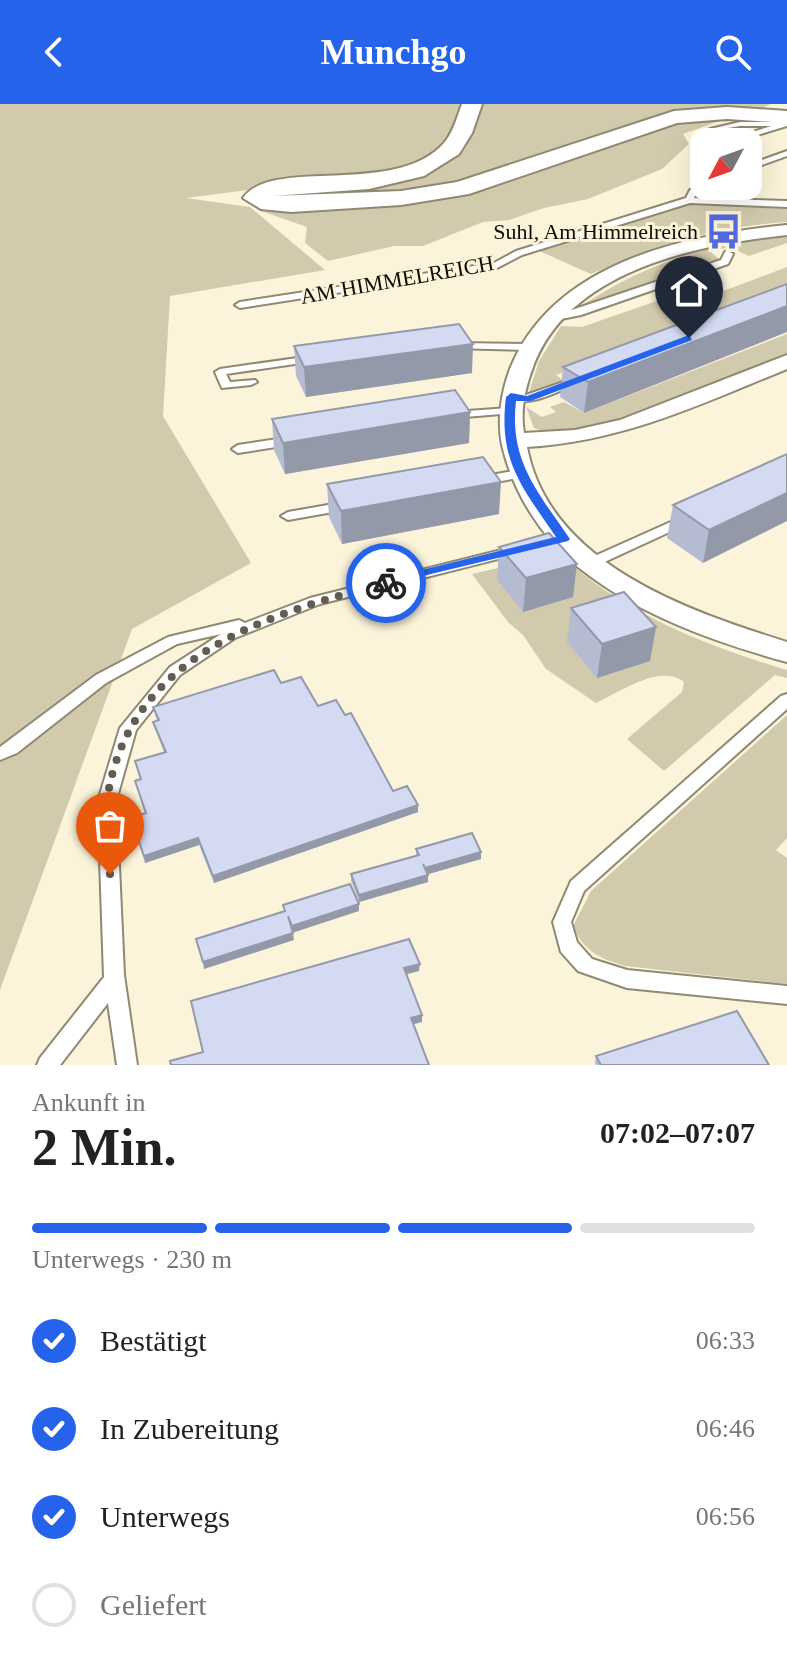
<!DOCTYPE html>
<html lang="de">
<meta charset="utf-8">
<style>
:root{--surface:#fff;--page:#f6f6f6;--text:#222;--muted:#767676;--line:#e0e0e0;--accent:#2563eb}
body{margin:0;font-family:"Times New Roman",serif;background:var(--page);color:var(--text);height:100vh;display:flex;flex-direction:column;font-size:30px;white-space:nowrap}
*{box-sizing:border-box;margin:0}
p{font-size:26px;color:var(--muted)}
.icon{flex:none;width:44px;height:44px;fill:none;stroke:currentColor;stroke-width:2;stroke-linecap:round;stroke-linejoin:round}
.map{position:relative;height:961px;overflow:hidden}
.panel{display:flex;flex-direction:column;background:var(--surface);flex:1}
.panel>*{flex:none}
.needle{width:52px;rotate:229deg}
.fabs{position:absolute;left:690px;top:24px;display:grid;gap:16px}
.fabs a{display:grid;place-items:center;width:72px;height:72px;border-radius:16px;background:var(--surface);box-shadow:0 8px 32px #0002;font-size:40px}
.pin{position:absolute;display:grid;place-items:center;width:68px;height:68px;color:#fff;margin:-82px -34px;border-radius:50% 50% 50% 0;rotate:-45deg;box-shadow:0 0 8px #0007}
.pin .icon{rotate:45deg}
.courier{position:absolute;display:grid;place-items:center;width:80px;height:80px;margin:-40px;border:6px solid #2563eb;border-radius:50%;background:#fff;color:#222;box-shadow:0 2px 10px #0007}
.headline em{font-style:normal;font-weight:700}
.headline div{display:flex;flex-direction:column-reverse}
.headline{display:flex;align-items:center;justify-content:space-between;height:136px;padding:0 32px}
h1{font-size:52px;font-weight:700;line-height:60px}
.bar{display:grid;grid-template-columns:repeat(4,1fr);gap:12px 8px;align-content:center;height:96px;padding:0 32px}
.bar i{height:10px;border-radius:6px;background:var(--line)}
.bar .active{background:var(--accent)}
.bar p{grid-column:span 4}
ol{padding:0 32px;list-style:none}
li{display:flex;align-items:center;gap:24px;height:88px}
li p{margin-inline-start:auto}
li .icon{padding:8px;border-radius:50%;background:var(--accent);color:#fff;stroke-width:4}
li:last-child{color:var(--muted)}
li i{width:44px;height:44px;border:4px solid var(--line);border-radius:50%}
header{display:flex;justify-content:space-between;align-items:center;height:104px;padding:0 32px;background:var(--accent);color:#fff;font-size:36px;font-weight:700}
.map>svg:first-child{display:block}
.green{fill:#d2caad}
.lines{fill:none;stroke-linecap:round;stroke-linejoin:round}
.lane-casing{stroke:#8f8972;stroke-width:4}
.street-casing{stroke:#8f8972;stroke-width:4}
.secondary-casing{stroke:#8f8972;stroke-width:4}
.lane{fill:#fff;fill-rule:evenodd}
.street{fill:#fff;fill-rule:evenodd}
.secondary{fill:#fff;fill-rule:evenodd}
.wall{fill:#b5bbd0}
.shaded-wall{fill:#9499a9}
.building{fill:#d3daf2;stroke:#9499a9;stroke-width:2}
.route{fill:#2563eb}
.done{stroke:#625d50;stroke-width:8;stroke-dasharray:0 14.4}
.labels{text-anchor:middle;stroke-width:6;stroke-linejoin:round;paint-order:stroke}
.far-poi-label{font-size:22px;fill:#0f0c05;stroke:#fbf4da;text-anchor:end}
.far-street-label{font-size:22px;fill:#0f0c05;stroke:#fbf4da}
</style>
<header><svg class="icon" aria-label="back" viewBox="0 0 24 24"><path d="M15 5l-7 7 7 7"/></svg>Munchgo<svg class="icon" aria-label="search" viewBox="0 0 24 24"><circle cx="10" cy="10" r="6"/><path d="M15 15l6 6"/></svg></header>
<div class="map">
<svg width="787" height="961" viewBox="0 0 787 961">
<rect width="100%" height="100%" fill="#fbf4da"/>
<!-- green -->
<path class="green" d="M0,0H462C450,39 442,47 406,66L186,94L250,103L325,166L170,192L163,312L251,459L132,525L0,886Z
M481,0H771L754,7L657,12L425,88L322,90L308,85L432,66L461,46Z
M733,12L683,30L689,40L662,65L588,95L544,104L509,116L483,118L423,142H394L328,157L305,139L307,123L261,107L435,96L504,80L683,16Z
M695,99L787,105V118C714,123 658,141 591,170L537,146Z
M787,132V139L749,152L729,143L711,148L720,156L709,157L580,203C642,160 712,139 787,132Z
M787,163V182L556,271L564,277L529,288L539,257L561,222L582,223L694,184L710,192Z
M787,230V250C733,272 587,346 534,324L526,303L542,313L556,308L550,303L564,298L584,309Z
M559,450C624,509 703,541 787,566V574L775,571L664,667L627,635L682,588L684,578C661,559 619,588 596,599L546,565L523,531L508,518L472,470Z
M787,611V734L776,746L787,754V880L625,862C601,855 583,847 573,822L591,787Z"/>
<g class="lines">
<defs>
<path id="lane" d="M740,18H787V22L741,36L710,25ZM740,22H771L741,32L722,25Z
M787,47V52L748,66V61Z
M704,79V82H707L696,89L694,94L787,97V103L690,99L522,151L497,164L240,204L235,201L240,198L494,159L516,147L686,94L690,86Z
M728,147L733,150L728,160L581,211L556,216L551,213L721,156L725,148Z
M455,239L530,240L535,243L530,246L451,244L450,242Z
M311,252L315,253V257L226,270L230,278L255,276L257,278L251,281L222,284L215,268L220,265Z
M575,274L581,277L579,279C557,287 527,306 505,293L511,290L526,291Z
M509,304L513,305V309L453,314L447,311L453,308Z
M291,333L297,337L295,340L238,349L232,345L238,341Z
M519,366L525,370L523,373L480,381L474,377L480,373Z
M345,398L350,399L351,402L350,405L288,416L281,412L288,408Z
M684,412L691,416L689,419L598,461L593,462L586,458L588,455Z
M517,442L524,446L522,449L320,500L235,534L180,571L136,626L116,697L124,871L137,961H117L108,899L60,961H37L40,954L104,873L98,697L120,624L170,563L221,530L177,540L106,579L17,649L0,656V643L96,571L168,533L239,516L245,519L310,494Z
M787,590V605L584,787L571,818L577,838L592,855L627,866L787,882V900L627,884L578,867L561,848L553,818L571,777L781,592Z"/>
<path id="street" d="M787,121V131C696,141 569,166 533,263C525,284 520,307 524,329L575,326L620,316L787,251V265C698,301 624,337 527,343C549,460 688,507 787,538V558C714,538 638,511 578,463C540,432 513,388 502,341C497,317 501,289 510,265C553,158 685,131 787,121Z"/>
<path id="secondary" d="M462,0H482L472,29L459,50L424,72L369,85L272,92L401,87L457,78L674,7L727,3L787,7V19L727,15L677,19L469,90L401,101L291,108L261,105L243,94C272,52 395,94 444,39C453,29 457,13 462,0Z"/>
</defs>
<!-- lane casing -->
<use href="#lane" class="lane-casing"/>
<!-- street casing -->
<use href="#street" class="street-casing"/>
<!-- secondary casing -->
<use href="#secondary" class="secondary-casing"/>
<!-- lane -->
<use href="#lane" class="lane"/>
<!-- street -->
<use href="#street" class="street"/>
<!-- secondary -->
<use href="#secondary" class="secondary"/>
</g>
<!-- wall -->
<path class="wall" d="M787,180L584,309L560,293L563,263Z
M294,242L472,269L306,293L296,272Z
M470,308L469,339L285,370L274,346L272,315Z
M787,350L703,459L667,434L673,401Z
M327,380L499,410L342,440L329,413Z
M499,443L573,493L523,508L497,476Z
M571,504L656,523L650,557L597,574L567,538Z
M281,579L318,602L393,687L418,701V708L214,779L199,741L145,759L131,714L145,710L137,684L135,677L140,676L135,657L164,648L155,625L153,618L157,617L153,603Z
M416,745L481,755L428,770V778L359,798L351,777V770L416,752Z
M596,952L769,961H596L595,959Z"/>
<!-- shaded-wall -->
<path class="shaded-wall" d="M787,202V228L584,309L588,278Z
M473,240L472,269L306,293L304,263Z
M470,308L469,339L285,370L283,339Z
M501,378L499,410L342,440L341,407Z
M787,389V417L703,459L709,426Z
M577,460L573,493L523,508L526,474Z
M656,523L650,557L597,574L602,540Z
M418,701V708L214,779L213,772Z
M198,734L199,741L145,759L144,752Z
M481,748V755L425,771V764Z
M428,771V778L359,798V791Z
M359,800V807L292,829V822Z
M293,829L294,836L204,865L203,858Z
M420,860L419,867L404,871V864Z
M422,911V918L411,921V914Z"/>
<!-- building -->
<path class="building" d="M787,180V202L588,278L563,263Z
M459,220L473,240L304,263L294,242Z
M455,286L470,308L283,339L272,315Z
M787,350V389L709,426L673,401Z
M483,353L501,378L341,407L327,380Z
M549,429L577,460L526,474L499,443Z
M624,488L656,523L602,540L571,504Z
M274,566L281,579L301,573L318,602L336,596L345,611L351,609L393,687L407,682L418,701L213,772L198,734L144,752L131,714L146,709L135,677L141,675L135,657L166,648L153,618L159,616L153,603Z
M472,729L481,748L425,764L423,760L428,771L359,791L351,770L419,751L416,745Z
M350,780L359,800L292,822L288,812L293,829L203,858L196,835L285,807L283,801Z
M409,835L420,860L404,864L422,911L411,914L429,961H171L170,957L203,948L191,897Z
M737,907L769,961H601L596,952Z"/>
<!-- route -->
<path class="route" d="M689,231L692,236L531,297H516C509,357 538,388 570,435L568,437L381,482V476L556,433C522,383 498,357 506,293L511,289L527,292Z"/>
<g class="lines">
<!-- done -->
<path class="done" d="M110,770C109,747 104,719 107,696C128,552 264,511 386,479"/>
</g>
<!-- icons -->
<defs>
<symbol id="bus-bare" viewBox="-9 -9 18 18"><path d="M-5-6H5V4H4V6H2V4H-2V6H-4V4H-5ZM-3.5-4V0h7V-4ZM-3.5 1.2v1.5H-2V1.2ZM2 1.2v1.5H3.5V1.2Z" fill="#5569df" stroke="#fbf4da" stroke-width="2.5" paint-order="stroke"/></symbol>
</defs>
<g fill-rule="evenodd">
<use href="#bus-bare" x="698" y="102" width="51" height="51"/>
</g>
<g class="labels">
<!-- far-poi labels -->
<g class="far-poi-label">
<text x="698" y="135">Suhl, Am Himmelreich</text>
</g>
<!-- far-street labels -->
<g class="far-street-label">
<text transform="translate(397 175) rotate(-10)" y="8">AM HIMMELREICH</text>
</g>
</g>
</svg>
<div class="fabs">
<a><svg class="needle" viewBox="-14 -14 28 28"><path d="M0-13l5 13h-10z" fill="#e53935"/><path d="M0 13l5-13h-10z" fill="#767676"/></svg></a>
</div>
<div class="pin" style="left:110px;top:770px;background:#ea580c"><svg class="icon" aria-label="bag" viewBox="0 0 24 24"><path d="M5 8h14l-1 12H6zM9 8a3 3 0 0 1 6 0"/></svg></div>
<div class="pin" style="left:689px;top:234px;background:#1f2937"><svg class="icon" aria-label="home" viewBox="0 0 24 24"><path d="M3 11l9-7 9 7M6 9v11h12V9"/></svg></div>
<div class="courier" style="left:386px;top:479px"><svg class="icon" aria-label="bike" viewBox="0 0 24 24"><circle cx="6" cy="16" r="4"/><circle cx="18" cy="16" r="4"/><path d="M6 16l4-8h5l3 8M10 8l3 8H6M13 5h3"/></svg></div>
</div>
<section class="panel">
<div class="headline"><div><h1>2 Min.</h1><p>Ankunft in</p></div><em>07:02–07:07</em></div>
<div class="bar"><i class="active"></i><i class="active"></i><i class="active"></i><i></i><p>Unterwegs · 230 m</p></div>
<ol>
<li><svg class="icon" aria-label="check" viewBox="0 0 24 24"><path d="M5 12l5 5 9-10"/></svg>Bestätigt<p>06:33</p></li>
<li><svg class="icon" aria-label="check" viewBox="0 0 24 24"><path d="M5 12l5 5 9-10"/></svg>In Zubereitung<p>06:46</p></li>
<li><svg class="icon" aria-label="check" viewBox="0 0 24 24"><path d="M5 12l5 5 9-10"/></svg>Unterwegs<p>06:56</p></li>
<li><i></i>Geliefert</li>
</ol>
</section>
